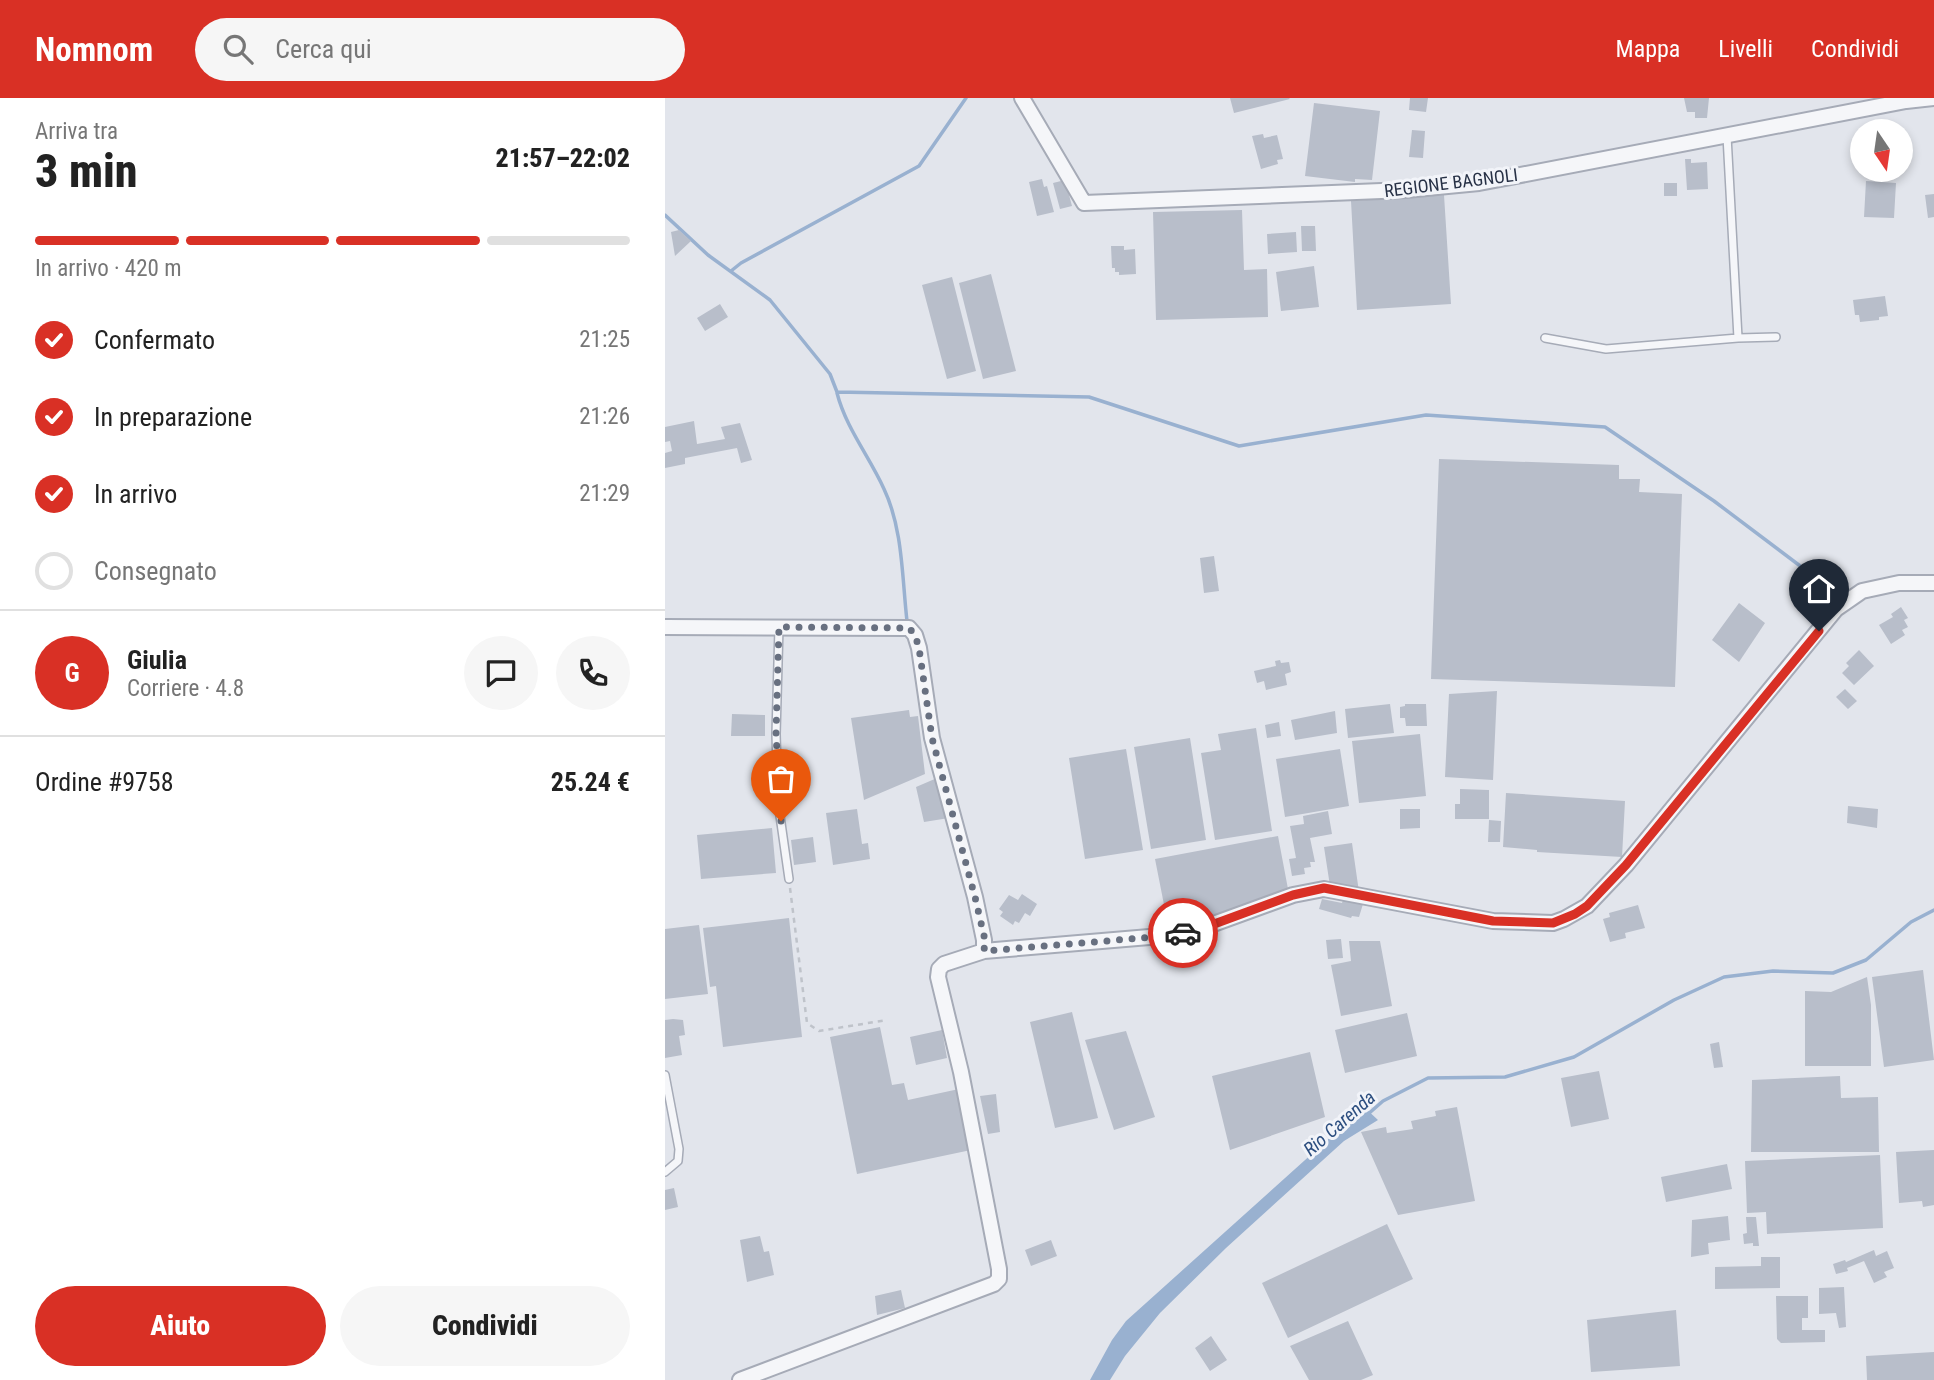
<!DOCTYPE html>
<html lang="it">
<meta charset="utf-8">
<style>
:root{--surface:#fff;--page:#f6f6f6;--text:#222;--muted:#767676;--line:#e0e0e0;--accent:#d93025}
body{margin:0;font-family:"Roboto Condensed",sans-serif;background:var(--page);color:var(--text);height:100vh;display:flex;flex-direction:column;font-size:26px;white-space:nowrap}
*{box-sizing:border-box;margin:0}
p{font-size:23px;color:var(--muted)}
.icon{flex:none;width:38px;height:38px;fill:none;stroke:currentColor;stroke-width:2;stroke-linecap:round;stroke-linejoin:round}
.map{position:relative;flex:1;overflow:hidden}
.details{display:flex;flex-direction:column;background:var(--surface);width:665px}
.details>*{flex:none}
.needle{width:46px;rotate:167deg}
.tools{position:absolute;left:1185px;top:21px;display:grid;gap:14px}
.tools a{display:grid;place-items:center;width:63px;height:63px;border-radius:50%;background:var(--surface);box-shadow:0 4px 10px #0003;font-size:35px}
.pin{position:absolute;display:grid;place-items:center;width:60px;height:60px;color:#fff;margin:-72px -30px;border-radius:50% 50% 50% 0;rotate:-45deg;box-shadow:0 0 7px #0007}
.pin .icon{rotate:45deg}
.courier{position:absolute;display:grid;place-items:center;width:70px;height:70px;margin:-35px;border:5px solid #d93025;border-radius:50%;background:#fff;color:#222;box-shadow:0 2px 9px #0007}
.overview em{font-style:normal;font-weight:800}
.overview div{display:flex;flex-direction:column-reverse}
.overview{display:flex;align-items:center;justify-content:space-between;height:119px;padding:0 35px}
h1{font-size:46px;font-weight:800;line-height:52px}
.bar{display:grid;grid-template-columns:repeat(4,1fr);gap:10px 7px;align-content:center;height:84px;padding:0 35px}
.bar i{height:9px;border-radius:5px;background:var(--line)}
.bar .current{background:var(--accent)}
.bar p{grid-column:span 4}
.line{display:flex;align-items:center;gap:18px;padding:0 35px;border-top:2px solid var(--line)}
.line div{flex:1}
.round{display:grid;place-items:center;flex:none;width:74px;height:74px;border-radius:37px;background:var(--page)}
ol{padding:0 35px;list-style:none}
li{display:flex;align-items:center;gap:21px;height:77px}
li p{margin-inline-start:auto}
li .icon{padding:7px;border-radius:50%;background:var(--accent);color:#fff;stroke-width:4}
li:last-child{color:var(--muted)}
li i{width:38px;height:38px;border:4px solid var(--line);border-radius:50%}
.action{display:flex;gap:14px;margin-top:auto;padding:14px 35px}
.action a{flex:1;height:80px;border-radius:42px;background:var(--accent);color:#fff;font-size:28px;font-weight:800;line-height:80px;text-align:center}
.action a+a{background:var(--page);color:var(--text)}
header{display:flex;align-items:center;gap:42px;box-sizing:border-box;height:98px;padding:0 35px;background:var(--accent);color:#fff}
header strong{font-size:33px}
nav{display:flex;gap:38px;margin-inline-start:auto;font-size:24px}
.search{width:490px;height:63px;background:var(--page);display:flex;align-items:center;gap:18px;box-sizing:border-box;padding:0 24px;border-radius:38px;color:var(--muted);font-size:26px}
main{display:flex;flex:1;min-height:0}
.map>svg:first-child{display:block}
.water{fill:#99b1d0}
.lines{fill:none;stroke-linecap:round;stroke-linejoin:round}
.stream{stroke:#99b1d0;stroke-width:3.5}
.building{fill:#b8beca}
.service-casing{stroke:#a6abb7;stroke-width:10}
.minor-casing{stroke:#a6abb7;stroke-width:18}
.path{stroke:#bfc3ca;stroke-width:2.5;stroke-dasharray:5 5;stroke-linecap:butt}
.service{stroke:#f5f6f9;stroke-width:7}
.minor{stroke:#f5f6f9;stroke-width:14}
.done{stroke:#687080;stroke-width:7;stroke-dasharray:0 12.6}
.route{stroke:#d93025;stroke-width:9}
.labels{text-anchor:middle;stroke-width:6;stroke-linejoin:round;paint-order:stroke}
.street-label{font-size:18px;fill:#273146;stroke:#f2f4f9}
.water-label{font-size:19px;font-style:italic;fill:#2c4e7f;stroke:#f2f4f9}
</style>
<header>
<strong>Nomnom</strong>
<div class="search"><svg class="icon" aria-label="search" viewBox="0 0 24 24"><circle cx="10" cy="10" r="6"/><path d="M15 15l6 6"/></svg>Cerca qui</div>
<nav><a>Mappa</a><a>Livelli</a><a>Condividi</a></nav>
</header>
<main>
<section class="details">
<div class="overview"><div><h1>3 min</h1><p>Arriva tra</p></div><em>21:57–22:02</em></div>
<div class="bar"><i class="current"></i><i class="current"></i><i class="current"></i><i></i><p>In arrivo · 420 m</p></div>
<ol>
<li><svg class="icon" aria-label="check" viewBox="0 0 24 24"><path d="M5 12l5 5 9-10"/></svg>Confermato<p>21:25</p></li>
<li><svg class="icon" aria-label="check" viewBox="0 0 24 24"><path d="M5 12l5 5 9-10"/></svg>In preparazione<p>21:26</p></li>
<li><svg class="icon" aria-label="check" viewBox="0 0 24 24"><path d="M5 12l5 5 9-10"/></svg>In arrivo<p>21:29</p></li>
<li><i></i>Consegnato</li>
</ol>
<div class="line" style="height:126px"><b class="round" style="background:var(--accent);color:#fff">G</b><div><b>Giulia</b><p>Corriere · 4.8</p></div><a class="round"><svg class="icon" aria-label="chat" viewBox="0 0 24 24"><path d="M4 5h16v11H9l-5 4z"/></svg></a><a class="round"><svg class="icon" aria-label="phone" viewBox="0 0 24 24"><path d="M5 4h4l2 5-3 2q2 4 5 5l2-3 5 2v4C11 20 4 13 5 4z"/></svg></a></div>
<div class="line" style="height:91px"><div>Ordine #9758</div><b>25.24 €</b></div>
<div class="action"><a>Aiuto</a><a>Condividi</a></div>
</section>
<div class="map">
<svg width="1269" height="1282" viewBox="0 0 1269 1282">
<rect width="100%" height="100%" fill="#e2e5ec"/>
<!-- water -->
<path class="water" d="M699,1009L713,1022L679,1043L561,1150L495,1215L460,1258L445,1282H425L447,1242L461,1223Z"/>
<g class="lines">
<!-- stream -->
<path class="stream" d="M0,117L43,157L105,202L165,276L172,294L424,299L574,348L761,317L940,329L1049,403L1175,498
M66,173L76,165L254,68L301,0
M172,295C181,330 204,358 219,391C238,431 237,480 242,523
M702,1017L718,1003L763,980L840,979L909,959L1009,902L1059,879L1108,873L1168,875L1201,862L1246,824L1269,812"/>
</g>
<!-- building -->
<path class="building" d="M565,0H624L625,1L569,15Z
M745,0H763L761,14L744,12Z
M1019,0H1044L1042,20H1030V14H1022Z
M649,5L715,13L707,82L690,81V84L640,78Z
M747,32L760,33L758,60L744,59Z
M598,36L599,40L612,37L618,61L612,62L613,66L596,71L587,38Z
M1020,61H1026V65L1042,64L1043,91L1022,92Z
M377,81L379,89L382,88L389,114L372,118L364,84Z
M400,82L407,108L395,111L388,85Z
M1201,83L1231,85L1229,120L1199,119Z
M999,85H1012V98H999Z
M1269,96V119L1263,120L1260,97Z
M779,97L786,206L692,212L686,103Z
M577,112L579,172L602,171L603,219L491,222L488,114Z
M636,128H650L651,153H637Z
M14,132L26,143L10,158L6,134Z
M631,134L632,154L603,156L602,136Z
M446,148H459V152L470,151L471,176L454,177V174H450V170H447Z
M649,168L654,209L616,213L611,174Z
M326,176L351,273L318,281L294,185Z
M287,179L311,273L282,281L257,187Z
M1220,198L1223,218L1214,219V222L1195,224L1194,217H1190L1188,202Z
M55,206L63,219L40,233L32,220Z
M29,323L32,346L60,341L56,329L75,325L87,362L76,365L72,350L20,360V366L0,370V355L7,353L5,343L0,344V329Z
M774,361L954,367V381H975L974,394L1017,396L1010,589L766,581Z
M549,458L554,493L539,495L535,460Z
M1074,505L1100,525L1074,564L1047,542Z
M1236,509L1243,520L1239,522L1243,529L1237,532L1240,537L1226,546L1214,527L1228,519L1226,516Z
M1194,552L1209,568L1189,587L1177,575L1184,568L1181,565Z
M615,562L616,565L624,564L626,574L620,576L622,587L601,592L599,583L592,585L589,573L611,568L610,563Z
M1180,591L1192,603L1183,611L1171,599Z
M832,593L828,682L780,679L784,596Z
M725,606L729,635L683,640L680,611Z
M740,606H761L762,628H741L740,620H735V609L740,608Z
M244,612L245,619L253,618L260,676L199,702L186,620Z
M670,613L672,635L630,642L626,622Z
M67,616L100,617V638H66Z
M614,624L616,638L602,640L600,627Z
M591,630L607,733L550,742L536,655L556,652L553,636Z
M755,636L761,698L694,705L687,643Z
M525,640L541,742L486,751L469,649Z
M461,651L478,752L420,761L404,660Z
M675,651L684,708L620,719L611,661Z
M272,680L284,720L259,724L251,689Z
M795,691L824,692V721H790V706H795Z
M841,695L960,703L957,759L872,754V752L838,749Z
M1183,708L1213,711L1212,730L1182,725Z
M192,711L197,746L203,745L205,761L168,767L161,715Z
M735,711H755V730L735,731Z
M663,713L667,736L645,740L650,764H645L646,769L639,770L640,776L627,778L624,761L631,760L625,728L639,726L638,718Z
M824,722L836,723L835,744H823Z
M107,730L111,775L36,781L32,737Z
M613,738L623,791L616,793L617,798L539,824L504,832L490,761Z
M148,739L151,764L129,767L126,742Z
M687,745L694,794L665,788L659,749Z
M357,796L372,806L365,818L360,815L354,825L350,823L348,827L335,818L338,814L334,811L344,797L353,802Z
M657,801L677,805L678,802L698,806L694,819L687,818L686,820L654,811Z
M973,807L980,830L960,835L961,840L945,844L938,821L945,819L944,815Z
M124,820L137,939L58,949L51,888L45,889L38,830Z
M34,827L43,896L0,901V831Z
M676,841L678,860L663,861L661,842Z
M684,843H715L727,908L676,918L666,867L686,863Z
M1258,872L1269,962L1219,969L1207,879Z
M1202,879L1206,907V968H1140V893L1166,894Z
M407,914L433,1020L390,1030L365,924Z
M742,915L752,958L680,975L670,932Z
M8,921L18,922L20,937L14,938L17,957L0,960V922Z
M215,929L227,987L239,985L243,1002L294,991L306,1052L192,1076L165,939Z
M277,932L282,960L251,967L245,939Z
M461,933L490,1019L449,1032L420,942Z
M1054,944L1058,969L1049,970L1045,946Z
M645,954L660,1019L565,1052L547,978Z
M934,973L944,1021L906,1029L896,980Z
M1175,978L1176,1000L1213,999L1214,1054H1086L1087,982Z
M331,996L335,1034L323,1036L315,998Z
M792,1009L810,1103L733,1117L696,1034L721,1029L722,1035L748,1031L746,1023L771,1018L770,1013Z
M1269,1052V1107L1258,1109L1257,1103L1234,1105L1231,1054Z
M1215,1057L1218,1130L1102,1136L1101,1114L1082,1115L1080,1063Z
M1062,1066L1067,1091L1001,1104L996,1079Z
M9,1090L13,1109L0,1112V1092Z
M1063,1118L1065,1142L1043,1145L1044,1156L1026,1159L1027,1122Z
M1081,1119H1091L1094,1148H1088V1145L1079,1146L1078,1136L1082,1135Z
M722,1126L748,1181L623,1240L597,1185Z
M95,1138L99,1154L104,1153L109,1177L82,1184L75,1142Z
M386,1142L392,1158L366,1168L360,1152Z
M1209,1152L1211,1158L1222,1153L1229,1170L1219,1174L1222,1179L1209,1185L1199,1163L1182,1170L1183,1173L1171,1176L1168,1166L1180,1162L1181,1164Z
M1096,1159H1115V1190L1050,1191V1169L1096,1168Z
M1179,1189L1181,1229L1174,1230L1171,1215L1154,1216V1190Z
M236,1192L240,1210L212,1217L210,1198Z
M1111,1198H1143V1220H1137V1232H1160V1244L1116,1245L1112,1241Z
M1011,1212L1015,1268L926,1274L922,1222Z
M683,1223L708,1277L696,1282H644L625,1248Z
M546,1238L562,1262L545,1273L530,1250Z
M1269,1254V1282H1202L1201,1258Z"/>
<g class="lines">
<defs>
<path id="service" d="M880,240L941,251L1073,240L1062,38
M1073,240L1111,239
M114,529L111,636L113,704L124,781
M0,977L14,1051L13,1063L0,1074"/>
<path id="minor" d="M357,0L419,105L741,92L814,85L1241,3L1269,0
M0,529L244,530L250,537L254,550L267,640L310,799L319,842V853L279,866L274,871L273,879L296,974L334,1171V1181L329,1186L75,1282
M319,853L508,837L540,829L628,797L659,791L828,823L888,825L899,821L922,808L961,767L1171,511L1197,493L1234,485H1269"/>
</defs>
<!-- service casing -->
<use href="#service" class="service-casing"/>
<!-- minor casing -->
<use href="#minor" class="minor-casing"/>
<!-- path -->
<path class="path" d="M125,790L142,925L154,933L222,922"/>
<!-- service -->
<use href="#service" class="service"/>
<!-- minor -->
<use href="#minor" class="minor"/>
</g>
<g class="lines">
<!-- done -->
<path class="done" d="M116,723L111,636L114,529L244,530L250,537L254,550L267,640L310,799L320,842L319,853L489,839L518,835"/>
<!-- route -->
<path class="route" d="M518,835L541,829L628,797L659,790L828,823L888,825L910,816L922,808L961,767L1154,533"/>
</g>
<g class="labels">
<!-- street labels -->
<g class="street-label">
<text transform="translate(786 85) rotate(-7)" y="6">REGIONE BAGNOLI</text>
</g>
<!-- water labels -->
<g class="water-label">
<text transform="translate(674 1025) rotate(-41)" y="7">Rio Carenda</text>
</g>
</g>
</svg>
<div class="tools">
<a><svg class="needle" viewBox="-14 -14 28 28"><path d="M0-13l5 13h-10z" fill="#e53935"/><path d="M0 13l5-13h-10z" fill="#767676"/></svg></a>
</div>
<div class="pin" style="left:116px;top:723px;background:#ea580c"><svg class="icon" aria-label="bag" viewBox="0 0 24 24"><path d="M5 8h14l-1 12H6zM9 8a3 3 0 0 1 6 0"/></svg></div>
<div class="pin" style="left:1154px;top:533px;background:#1f2937"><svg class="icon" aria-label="home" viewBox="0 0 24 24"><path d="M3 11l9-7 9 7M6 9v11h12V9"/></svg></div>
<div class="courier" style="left:518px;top:835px"><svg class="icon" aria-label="car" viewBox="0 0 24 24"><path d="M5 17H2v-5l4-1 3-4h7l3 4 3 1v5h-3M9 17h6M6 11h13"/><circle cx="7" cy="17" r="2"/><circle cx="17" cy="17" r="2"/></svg></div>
</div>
</main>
